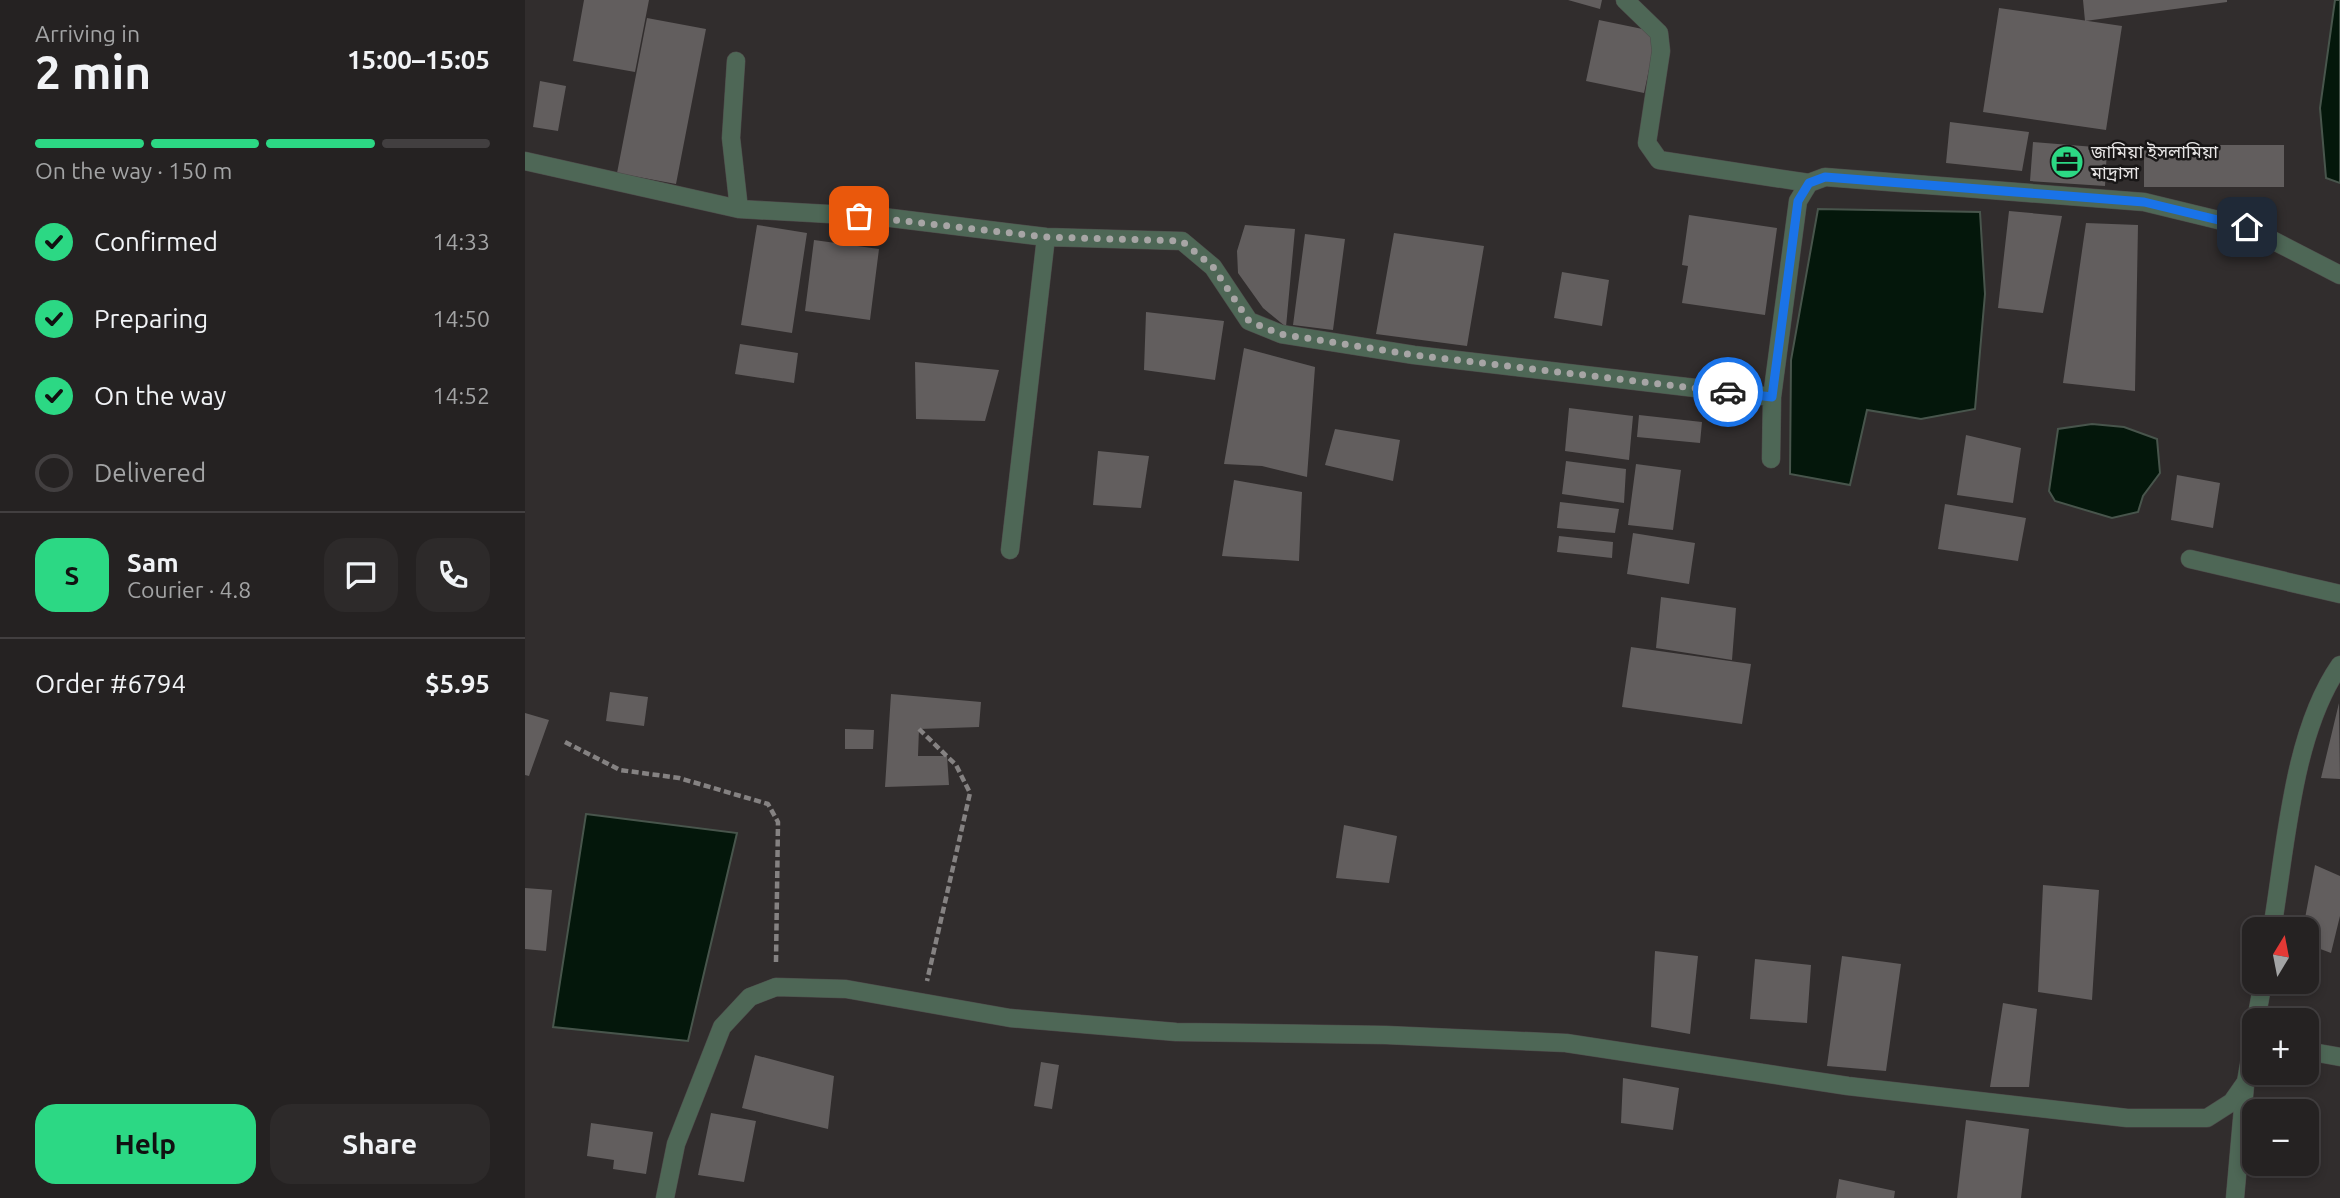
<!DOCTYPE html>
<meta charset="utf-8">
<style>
:root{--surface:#252222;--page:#2d2a2a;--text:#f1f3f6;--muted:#a3a4a5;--line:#423f40;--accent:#2cd884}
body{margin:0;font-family:Ubuntu,"Noto Sans Bengali",sans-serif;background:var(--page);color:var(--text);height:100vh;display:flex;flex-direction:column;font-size:26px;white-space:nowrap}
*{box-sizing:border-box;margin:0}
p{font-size:23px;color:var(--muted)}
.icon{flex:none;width:38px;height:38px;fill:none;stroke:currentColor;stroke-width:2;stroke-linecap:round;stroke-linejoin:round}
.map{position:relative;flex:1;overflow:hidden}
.details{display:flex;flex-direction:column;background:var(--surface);width:525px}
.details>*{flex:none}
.needle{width:46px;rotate:10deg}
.fabs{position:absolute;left:1717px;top:917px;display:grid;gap:14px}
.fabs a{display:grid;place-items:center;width:77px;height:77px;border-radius:14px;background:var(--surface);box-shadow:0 4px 10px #0003,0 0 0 2px var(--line);font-size:35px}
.pin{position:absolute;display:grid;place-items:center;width:60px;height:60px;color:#fff;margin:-30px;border-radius:14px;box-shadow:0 4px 10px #0006}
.courier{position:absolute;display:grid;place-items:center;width:70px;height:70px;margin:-35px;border:5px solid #1a73e8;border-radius:50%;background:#fff;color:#222;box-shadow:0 2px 9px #0007}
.headline em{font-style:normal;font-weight:700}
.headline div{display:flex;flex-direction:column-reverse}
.headline{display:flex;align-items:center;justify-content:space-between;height:119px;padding:0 35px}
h1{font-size:46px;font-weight:700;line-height:52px}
.bar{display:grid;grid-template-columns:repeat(4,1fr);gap:10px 7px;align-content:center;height:84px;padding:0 35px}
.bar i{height:9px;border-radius:5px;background:var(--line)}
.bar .selected{background:var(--accent)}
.bar p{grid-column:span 4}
.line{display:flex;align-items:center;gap:18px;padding:0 35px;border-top:2px solid var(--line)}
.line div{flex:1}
.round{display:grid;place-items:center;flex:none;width:74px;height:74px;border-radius:21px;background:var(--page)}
ol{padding:0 35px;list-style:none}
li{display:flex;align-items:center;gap:21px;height:77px}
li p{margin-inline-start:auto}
li .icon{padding:7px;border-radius:50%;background:var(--accent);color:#111;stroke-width:4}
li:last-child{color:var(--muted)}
li i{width:38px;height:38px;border:4px solid var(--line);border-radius:50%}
.button{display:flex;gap:14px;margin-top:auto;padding:14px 35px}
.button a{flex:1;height:80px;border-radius:21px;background:var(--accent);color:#111;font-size:28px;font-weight:700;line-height:80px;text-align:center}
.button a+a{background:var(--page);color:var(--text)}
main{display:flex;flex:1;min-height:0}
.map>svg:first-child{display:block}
.water{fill:#04170b;stroke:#48554c;stroke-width:2}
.building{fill:#625e5e}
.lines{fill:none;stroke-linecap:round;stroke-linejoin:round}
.street-casing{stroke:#4e4a4a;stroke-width:19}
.path{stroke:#858282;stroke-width:4.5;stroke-dasharray:7 3.5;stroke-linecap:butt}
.street{stroke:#4e6756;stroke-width:18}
.done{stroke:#a7a5a5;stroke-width:7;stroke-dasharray:0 12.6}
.route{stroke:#1a73e8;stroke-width:9}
.labels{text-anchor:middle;stroke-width:5;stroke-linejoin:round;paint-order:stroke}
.poi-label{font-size:18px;fill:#e7e5e5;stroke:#181616;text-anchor:start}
</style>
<main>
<section class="details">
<div class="headline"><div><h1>2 min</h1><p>Arriving in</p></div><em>15:00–15:05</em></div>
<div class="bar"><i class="selected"></i><i class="selected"></i><i class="selected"></i><i></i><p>On the way · 150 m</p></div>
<ol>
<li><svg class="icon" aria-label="check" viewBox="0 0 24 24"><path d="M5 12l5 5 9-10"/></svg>Confirmed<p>14:33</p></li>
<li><svg class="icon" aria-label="check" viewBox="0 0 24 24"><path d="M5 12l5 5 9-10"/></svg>Preparing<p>14:50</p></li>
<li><svg class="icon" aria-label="check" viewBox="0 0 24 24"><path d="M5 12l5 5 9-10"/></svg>On the way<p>14:52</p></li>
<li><i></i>Delivered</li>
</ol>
<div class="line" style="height:126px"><b class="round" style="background:var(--accent);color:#111">S</b><div><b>Sam</b><p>Courier · 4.8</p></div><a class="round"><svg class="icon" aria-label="chat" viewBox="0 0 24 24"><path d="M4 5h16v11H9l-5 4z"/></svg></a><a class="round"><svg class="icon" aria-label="phone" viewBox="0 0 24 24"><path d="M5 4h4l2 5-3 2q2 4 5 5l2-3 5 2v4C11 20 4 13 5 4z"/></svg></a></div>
<div class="line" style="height:91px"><div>Order #6794</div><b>$5.95</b></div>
<div class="button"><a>Help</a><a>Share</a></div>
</section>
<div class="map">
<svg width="1815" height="1198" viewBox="0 0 1815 1198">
<rect width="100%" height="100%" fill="#312d2d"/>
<!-- water -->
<path class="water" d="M1810,0H1815V183L1801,178L1795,108Z
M1293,209L1455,212L1460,294L1450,409L1396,419L1342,410L1325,485L1265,474L1266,360Z
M1567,424L1599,427L1632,439L1635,473L1618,496L1613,512L1587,518L1530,501L1524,491L1533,429Z
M61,814L212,833L163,1041L28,1027Z"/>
<!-- building -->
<path class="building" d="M59,0H124L110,72L48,61Z
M1043,0H1077L1075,9Z
M1558,0H1702V2L1560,21Z
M1474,8L1597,26L1581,130L1458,112Z
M122,18L181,29L151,184L92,173Z
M1074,20L1132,32L1119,93L1061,81Z
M15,81L41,86L33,131L8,127Z
M1425,122L1504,132L1497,171L1421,163Z
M1508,142L1582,148L1580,186L1505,181Z
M1619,145H1759V187H1619Z
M1484,211L1537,216L1518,313L1473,308Z
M1164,215L1252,228L1240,315L1157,303L1163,266L1157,265Z
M1561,223L1613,225L1610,391L1538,383Z
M232,225L282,233L267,333L216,325Z
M720,225L770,229L761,327L738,308L713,273L712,251Z
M869,233L959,246L942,346L851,334Z
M780,234L820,239L808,330L768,325Z
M289,240L354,249L345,320L280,311Z
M1037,272L1084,280L1077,326L1029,318Z
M621,312L699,321L690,380L619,370Z
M215,344L273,353L269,383L210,374Z
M719,348L790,367L782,477L737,466L699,464Z
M390,362L474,370L460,421L391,419Z
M1044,408L1108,416L1104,460L1040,451Z
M1114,415L1177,422L1175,443L1112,437Z
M810,429L875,440L868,481L800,465Z
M1441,435L1496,448L1488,503L1432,495Z
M573,451L624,456L616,508L568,505Z
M1041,461L1101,469L1099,503L1037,494Z
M1111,464L1156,470L1148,530L1103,525Z
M1652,475L1695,483L1688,528L1646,520Z
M709,480L777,492L774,561L697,556Z
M1035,502L1094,509L1090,533L1032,528Z
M1420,504L1501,518L1493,561L1413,549Z
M1108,533L1170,543L1164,584L1102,574Z
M1034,536L1088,542L1087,558L1032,552Z
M1136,597L1211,608L1207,660L1131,648Z
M1106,647L1226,664L1217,724L1097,707Z
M85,692L123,697L119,726L81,721Z
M366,694L456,702L454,727L394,729L393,756H422L424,785L360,787Z
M1814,703L1815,779L1796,778Z
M0,713L24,720L4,776L0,775Z
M320,729L349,730L348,749H320Z
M819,825L872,836L864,883L811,878Z
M1790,865L1815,876V916L1806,953L1782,944V929H1778Z
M1518,885L1574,890L1567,1000L1513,992Z
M0,888L27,890L21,951L0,949Z
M1130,951L1173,956L1165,1034L1126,1027Z
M1317,956L1376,964L1361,1071L1302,1066Z
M1230,959L1286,965L1282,1023L1225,1019Z
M1478,1003L1512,1009L1504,1087H1465Z
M230,1055L309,1076L303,1129L217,1108Z
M516,1062L534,1065L527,1109L509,1106Z
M1098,1078L1154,1088L1148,1130L1096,1123Z
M186,1113L231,1121L219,1182L173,1175Z
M1441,1120L1504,1129L1496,1198H1432Z
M66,1123L128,1132L121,1174L88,1169L89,1160L62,1156Z
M1314,1179L1370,1191L1369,1198H1311Z"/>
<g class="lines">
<defs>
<path id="street" d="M1100,0L1134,33L1136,51L1122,143L1134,160L1284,183L1300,177L1619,202L1722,227L1815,275
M211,61L206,138L214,209
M0,161L214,209L358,217L521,237L657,241L688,267L724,321L756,334L889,355L1247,397
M1246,459L1247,397L1273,201L1284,183
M485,550L521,237
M1665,559L1815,594
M1747,929C1761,847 1767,734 1815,665
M1731,1020L1738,982
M1782,1051L1815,1057
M140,1198L151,1144L197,1027L225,997L251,987L321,989L485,1018L651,1032L861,1035L1041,1043L1323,1086L1602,1118H1682L1707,1102L1721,1082L1729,1035
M1710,1198L1720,1085"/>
</defs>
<!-- street casing -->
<use href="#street" class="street-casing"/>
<!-- path -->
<path class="path" d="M394,729L431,765L445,793L402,981
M40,742L95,770L154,778L243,804L253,822L251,962"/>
<!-- street -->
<use href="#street" class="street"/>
</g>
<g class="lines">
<!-- done -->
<path class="done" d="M334,216L521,237L657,241L688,267L724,321L755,334L889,355L1203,392"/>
<!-- route -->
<path class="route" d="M1203,392L1247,397L1273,201L1284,183L1300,177L1619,202L1722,227"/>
</g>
<!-- icons -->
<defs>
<symbol id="office-disc" viewBox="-11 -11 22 22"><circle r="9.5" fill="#2cd884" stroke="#181616"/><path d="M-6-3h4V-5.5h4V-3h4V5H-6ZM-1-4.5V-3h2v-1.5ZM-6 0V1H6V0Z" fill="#111"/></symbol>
</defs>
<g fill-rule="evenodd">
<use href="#office-disc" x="1523" y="143" width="38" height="38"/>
</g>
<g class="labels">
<!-- poi labels -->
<g class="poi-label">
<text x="1566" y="158">জামিয়া ইসলামিয়া<tspan x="1566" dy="21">মাদ্রাসা</tspan></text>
</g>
</g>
</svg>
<div class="fabs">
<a><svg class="needle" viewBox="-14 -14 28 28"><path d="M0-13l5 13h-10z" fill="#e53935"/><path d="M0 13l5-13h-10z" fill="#a3a4a5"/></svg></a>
<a>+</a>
<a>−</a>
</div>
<div class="pin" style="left:334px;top:216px;background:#ea580c"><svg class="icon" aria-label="bag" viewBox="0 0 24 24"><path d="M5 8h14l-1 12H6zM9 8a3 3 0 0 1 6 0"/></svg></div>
<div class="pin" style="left:1722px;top:227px;background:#1f2937"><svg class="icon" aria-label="home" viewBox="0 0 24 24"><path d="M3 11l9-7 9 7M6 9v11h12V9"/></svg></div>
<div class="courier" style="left:1203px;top:392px"><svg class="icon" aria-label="car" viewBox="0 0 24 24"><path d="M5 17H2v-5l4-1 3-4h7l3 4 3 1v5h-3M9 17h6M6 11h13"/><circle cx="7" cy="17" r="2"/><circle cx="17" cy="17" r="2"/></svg></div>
</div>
</main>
